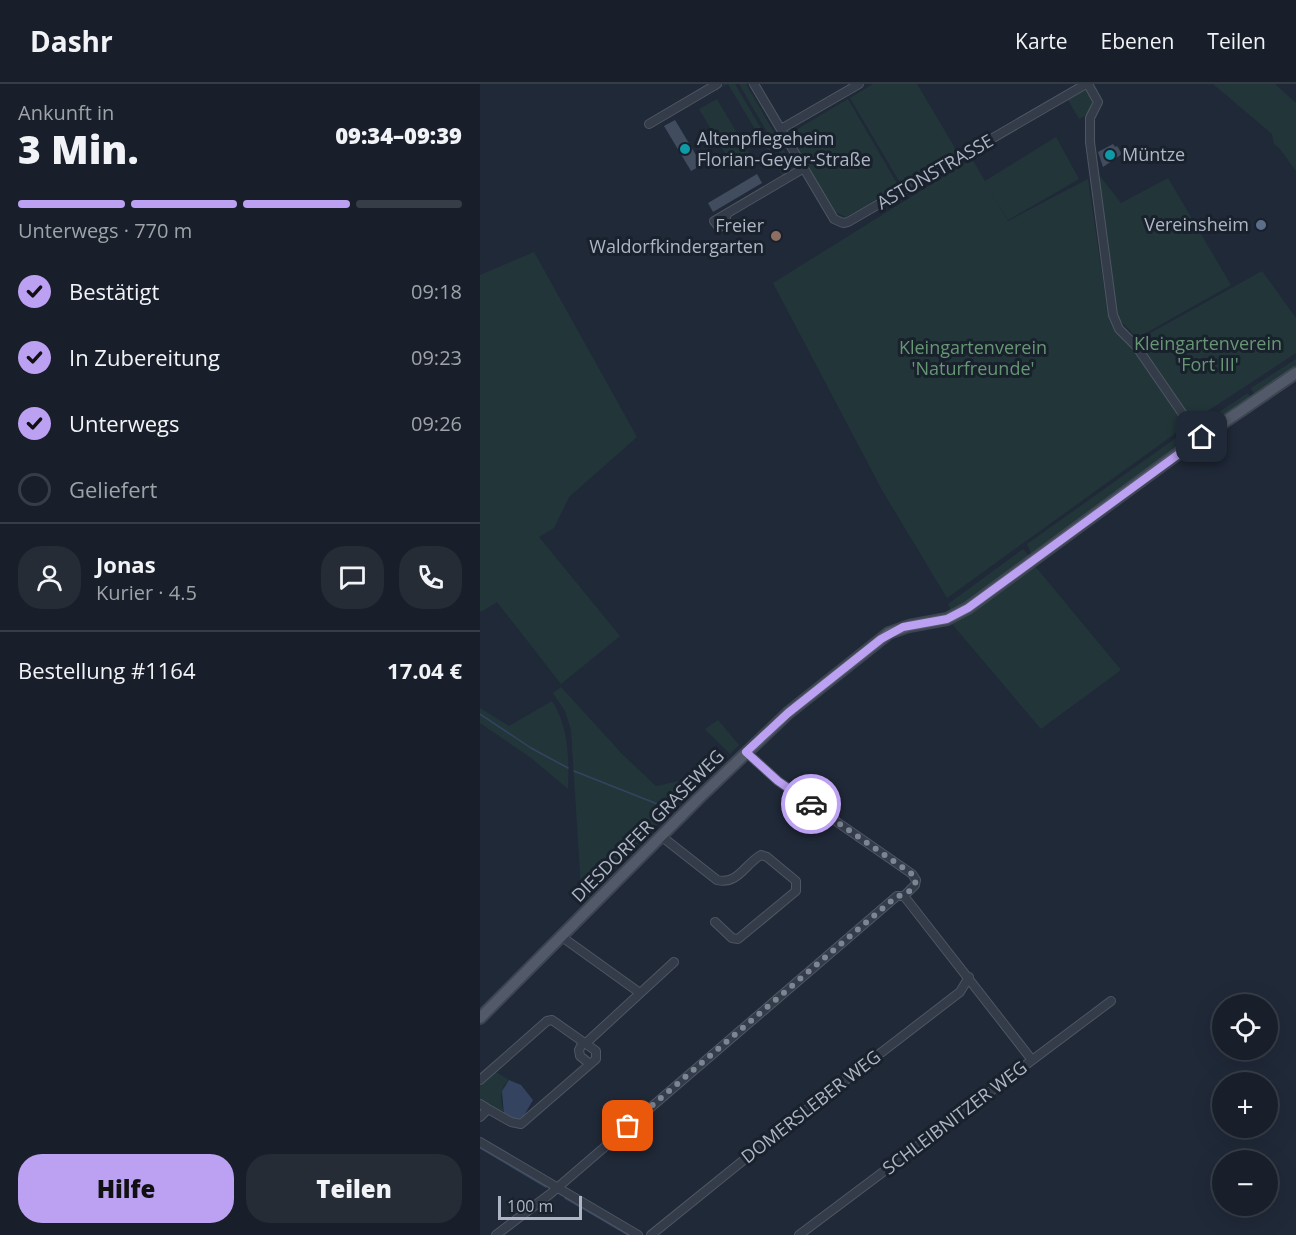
<!DOCTYPE html>
<html lang="de">
<meta charset="utf-8">
<style>
:root{--surface:#181f2a;--page:#252c36;--text:#f1f3f6;--muted:#9fa2a8;--line:#363d47;--accent:#bca0f2}
body{margin:0;font-family:"Open Sans",sans-serif;background:var(--page);color:var(--text);height:100vh;display:flex;flex-direction:column;font-size:22px;white-space:nowrap}
*{box-sizing:border-box;margin:0}
p{font-size:20px;color:var(--muted)}
.icon{flex:none;width:33px;height:33px;fill:none;stroke:currentColor;stroke-width:2;stroke-linecap:round;stroke-linejoin:round}
.map{position:relative;flex:1;overflow:hidden}
.details{display:flex;flex-direction:column;background:var(--surface);width:480px}
.details>*{flex:none}
.fabs{position:absolute;left:732px;top:910px;display:grid;gap:12px}
.fabs a{display:grid;place-items:center;width:66px;height:66px;border-radius:50%;background:var(--surface);box-shadow:0 6px 24px #0002,0 0 0 2px var(--line);font-size:30px}
.scale{position:absolute;left:18px;bottom:15px;width:84px;box-sizing:border-box;padding-left:6px;border:3px solid #aeb6c5;border-top:0;font-size:16px;line-height:21px;white-space:nowrap;color:#aeb6c5;-webkit-text-stroke:4px #19212d;paint-order:stroke}
.pin{position:absolute;display:grid;place-items:center;width:51px;height:51px;color:#fff;margin:-26px;border-radius:12px;box-shadow:0 3px 9px #0006}
.courier{position:absolute;display:grid;place-items:center;width:60px;height:60px;margin:-30px;border:4px solid #bca0f2;border-radius:50%;background:#fff;color:#222;box-shadow:0 2px 8px #0007}
.overview em{font-style:normal;font-weight:800}
.overview div{display:flex;flex-direction:column-reverse}
.overview{display:flex;align-items:center;justify-content:space-between;height:102px;padding:0 18px}
h1{font-size:39px;font-weight:800;line-height:45px}
.bar{display:grid;grid-template-columns:repeat(4,1fr);gap:9px 6px;align-content:center;height:72px;padding:0 18px}
.bar i{height:8px;border-radius:4px;background:var(--line)}
.bar .current{background:var(--accent)}
.bar p{grid-column:span 4}
.line{display:flex;align-items:center;gap:15px;padding:0 18px;border-top:2px solid var(--line)}
.line div{flex:1}
.round{display:grid;place-items:center;flex:none;width:63px;height:63px;border-radius:24px;background:var(--page)}
ol{padding:0 18px;list-style:none}
li{display:flex;align-items:center;gap:18px;height:66px}
li p{margin-inline-start:auto}
li .icon{padding:6px;border-radius:50%;background:var(--accent);color:#111;stroke-width:4}
li:last-child{color:var(--muted)}
li i{width:33px;height:33px;border:3px solid var(--line);border-radius:50%}
.primary-button{display:flex;gap:12px;margin-top:auto;padding:12px 18px}
.primary-button a{flex:1;height:69px;border-radius:24px;background:var(--accent);color:#111;font-size:24px;font-weight:800;line-height:69px;text-align:center}
.primary-button a+a{background:var(--page);color:var(--text)}
header{display:flex;align-items:center;gap:36px;box-sizing:border-box;height:84px;padding:0 30px;background:var(--surface);border-bottom:2px solid var(--line)}
header strong{font-size:28px}
nav{display:flex;gap:33px;margin-inline-start:auto;font-size:21px}
main{display:flex;flex:1;min-height:0}
.map>svg:first-child{display:block}
.green{fill:#22363a}
.water{fill:#344460}
.lines{fill:none;stroke-linecap:round;stroke-linejoin:round}
.stream{stroke:#344460;stroke-width:1.5}
.building{fill:#414c5e}
.minor-casing{stroke:#4e5663;stroke-width:10}
.major-casing{stroke:#3d4552;stroke-width:14}
.minor{stroke:#343c49;stroke-width:8}
.major{stroke:#525a69;stroke-width:10}
.done{stroke:#7c8594;stroke-width:6;stroke-dasharray:0 10.8}
.route{stroke:#bca0f2;stroke-width:8}
.culture-dot{fill:#0f9aa8;stroke:#19212d;stroke-width:2}
.service-dot{fill:#5c6f8a;stroke:#19212d;stroke-width:2}
.education-dot{fill:#8d6e63;stroke:#19212d;stroke-width:2}
.labels{text-anchor:middle;stroke-width:6;stroke-linejoin:round;paint-order:stroke}
.poi-label{font-size:18px;fill:#aeb6c5;stroke:#19212d;text-anchor:start}
.street-label{font-size:18px;fill:#aeb6c5;stroke:#19212d}
.park-label{font-size:18px;fill:#669673;stroke:#19212d}
</style>
<header>
<strong>Dashr</strong>
<nav><a>Karte</a><a>Ebenen</a><a>Teilen</a></nav>
</header>
<main>
<section class="details">
<div class="overview"><div><h1>3 Min.</h1><p>Ankunft in</p></div><em>09:34–09:39</em></div>
<div class="bar"><i class="current"></i><i class="current"></i><i class="current"></i><i></i><p>Unterwegs · 770 m</p></div>
<ol>
<li><svg class="icon" aria-label="check" viewBox="0 0 24 24"><path d="M5 12l5 5 9-10"/></svg>Bestätigt<p>09:18</p></li>
<li><svg class="icon" aria-label="check" viewBox="0 0 24 24"><path d="M5 12l5 5 9-10"/></svg>In Zubereitung<p>09:23</p></li>
<li><svg class="icon" aria-label="check" viewBox="0 0 24 24"><path d="M5 12l5 5 9-10"/></svg>Unterwegs<p>09:26</p></li>
<li><i></i>Geliefert</li>
</ol>
<div class="line" style="height:108px"><a class="round"><svg class="icon" aria-label="person" viewBox="0 0 24 24"><circle cx="12" cy="8" r="4"/><path d="M4 21q1-7 8-7t8 7"/></svg></a><div><b>Jonas</b><p>Kurier · 4.5</p></div><a class="round"><svg class="icon" aria-label="chat" viewBox="0 0 24 24"><path d="M4 5h16v11H9l-5 4z"/></svg></a><a class="round"><svg class="icon" aria-label="phone" viewBox="0 0 24 24"><path d="M5 4h4l2 5-3 2q2 4 5 5l2-3 5 2v4C11 20 4 13 5 4z"/></svg></a></div>
<div class="line" style="height:78px"><div>Bestellung #1164</div><b>17.04 €</b></div>
<div class="primary-button"><a>Hilfe</a><a>Teilen</a></div>
</section>
<div class="map">
<svg width="816" height="1151" viewBox="0 0 816 1151">
<rect width="100%" height="100%" fill="#202938"/>
<!-- green -->
<path class="green" d="M245,0H255L307,89L303,92L248,0L238,5V9L236,5Z
M259,0H266L315,85L310,87Z
M393,0H437L478,69L422,102L370,14Z
M733,0H795L816,19V87L800,65L794,60L792,50Z
M605,5L615,18L612,28L599,35L587,14Z
M237,15L270,71L252,81L219,25Z
M368,15L419,103L366,133L355,128L312,55L317,52L314,47Z
M576,53L599,95L528,136L510,106L528,137L608,95L628,231L635,247L649,259L707,341L467,514L402,406L293,199L492,75L505,97Z
M615,86L641,119L688,94L751,201L657,254L639,235L637,236Z
M54,168L157,353L89,413L74,444L59,453L140,552L81,600L17,518L1,528L0,526V191Z
M782,187L816,234V269L711,338L656,257Z
M816,275V282L774,310L771,304Z
M768,309L770,313L725,345L722,339Z
M710,344L714,348L713,352L551,469L547,460Z
M543,465L549,472L476,527L472,528L468,520Z
M555,482L641,586L561,645L472,540Z
M81,603L143,671L176,702L223,692L245,675L211,708L205,702L191,715L197,722L183,734L102,820L91,646L85,627L73,609Z
M72,617C89,643 89,674 88,705L51,674L0,639V624L29,642Z
M238,636L259,661L250,670L225,645Z
M16,988L29,996C18,1006 21,1017 24,1031L0,1016V1002Z"/>
<!-- water -->
<path class="water" d="M29,996L41,1001L53,1016L43,1033L35,1036L24,1031L22,1007Z"/>
<g class="lines">
<!-- stream -->
<path class="stream" d="M0,630L51,664L88,684
M94,687L190,725
M0,1064L66,1103
M85,1114L148,1151"/>
</g>
<!-- building -->
<path class="building" d="M195,36L222,81L211,87L184,42Z
M633,60L635,63L637,62L642,70L623,83L618,68Z
M277,90L282,99L233,128L228,119Z"/>
<g class="lines">
<defs>
<path id="minor" d="M274,0L354,135L363,139L368,138L606,0
M608,0L618,18L610,34V58L633,231L639,245L656,262L711,342
M169,40L237,0
M301,45L379,0
M247,130L244,141L239,143L234,137L324,84
M266,668L298,697L432,790L436,796L435,801L424,812
M181,752L237,796C258,801 265,780 281,771L287,773L316,797V807L310,812L258,855L252,854L235,838
M424,812L552,976
M82,853L160,909
M103,958L99,966L100,972L110,980
M106,959L194,878
M0,996L67,937L72,936L116,967V975L41,1040L31,1038L8,1025
M0,1020L8,1025L0,1033
M0,1058L158,1151
M16,1151L70,1110L417,812H424
M171,1151L307,1041L480,908L489,893
M319,1151L631,917"/>
<path id="major" d="M0,934L220,713L308,629L409,549L429,542L467,535L488,524L696,371L816,289"/>
</defs>
<!-- minor casing -->
<use href="#minor" class="minor-casing"/>
<!-- major casing -->
<use href="#major" class="major-casing"/>
<!-- minor -->
<use href="#minor" class="minor"/>
<!-- major -->
<use href="#major" class="major"/>
</g>
<g class="lines">
<!-- done -->
<path class="done" d="M148,1042L417,812C426,812 434,805 436,796L432,790L331,720"/>
<!-- route -->
<path class="route" d="M331,720L298,697L266,668L308,629L401,555L423,543L467,535L488,524L722,353"/>
</g>
<!-- markers -->
<g class="culture-dot">
<circle cx="205" cy="65" r="6"/>
<circle cx="630" cy="71" r="6"/>
</g>
<circle class="service-dot" cx="781" cy="141" r="6"/>
<circle class="education-dot" cx="296" cy="152" r="6"/>
<g class="labels">
<!-- poi labels -->
<g class="poi-label">
<text x="217" y="61">Altenpflegeheim<tspan x="217" dy="21">Florian-Geyer-Straße</tspan></text>
<text x="642" y="77">Müntze</text>
<text x="769" y="147" text-anchor="end">Vereinsheim</text>
<text x="284" y="148" text-anchor="end">Freier<tspan x="284" dy="21">Waldorfkindergarten</tspan></text>
</g>
<!-- street labels -->
<g class="street-label">
<text transform="translate(455 88) rotate(-30)" y="6">ASTONSTRASSE</text>
<text transform="translate(168 742) rotate(-45)" y="6">DIESDORFER GRASEWEG</text>
<text transform="translate(331 1023) rotate(-38)" y="6">DOMERSLEBER WEG</text>
<text transform="translate(475 1034) rotate(-37)" y="6">SCHLEIBNITZER WEG</text>
</g>
<!-- park labels -->
<g class="park-label">
<text x="728" y="266">Kleingartenverein<tspan x="728" dy="21">'Fort III'</tspan></text>
<text x="493" y="270">Kleingartenverein<tspan x="493" dy="21">'Naturfreunde'</tspan></text>
</g>
</g>
</svg>
<div class="fabs">
<a><svg class="icon" aria-label="locate" viewBox="0 0 24 24"><circle cx="12" cy="12" r="6"/><path d="M12 2v4M12 18v4M2 12h4M18 12h4"/></svg></a>
<a>+</a>
<a>−</a>
</div>
<div class="scale">100 m</div>
<div class="pin" style="left:148px;top:1042px;background:#ea580c"><svg class="icon" aria-label="bag" viewBox="0 0 24 24"><path d="M5 8h14l-1 12H6zM9 8a3 3 0 0 1 6 0"/></svg></div>
<div class="pin" style="left:722px;top:353px;background:#1f2937"><svg class="icon" aria-label="home" viewBox="0 0 24 24"><path d="M3 11l9-7 9 7M6 9v11h12V9"/></svg></div>
<div class="courier" style="left:331px;top:720px"><svg class="icon" aria-label="car" viewBox="0 0 24 24"><path d="M5 17H2v-5l4-1 3-4h7l3 4 3 1v5h-3M9 17h6M6 11h13"/><circle cx="7" cy="17" r="2"/><circle cx="17" cy="17" r="2"/></svg></div>
</div>
</main>
